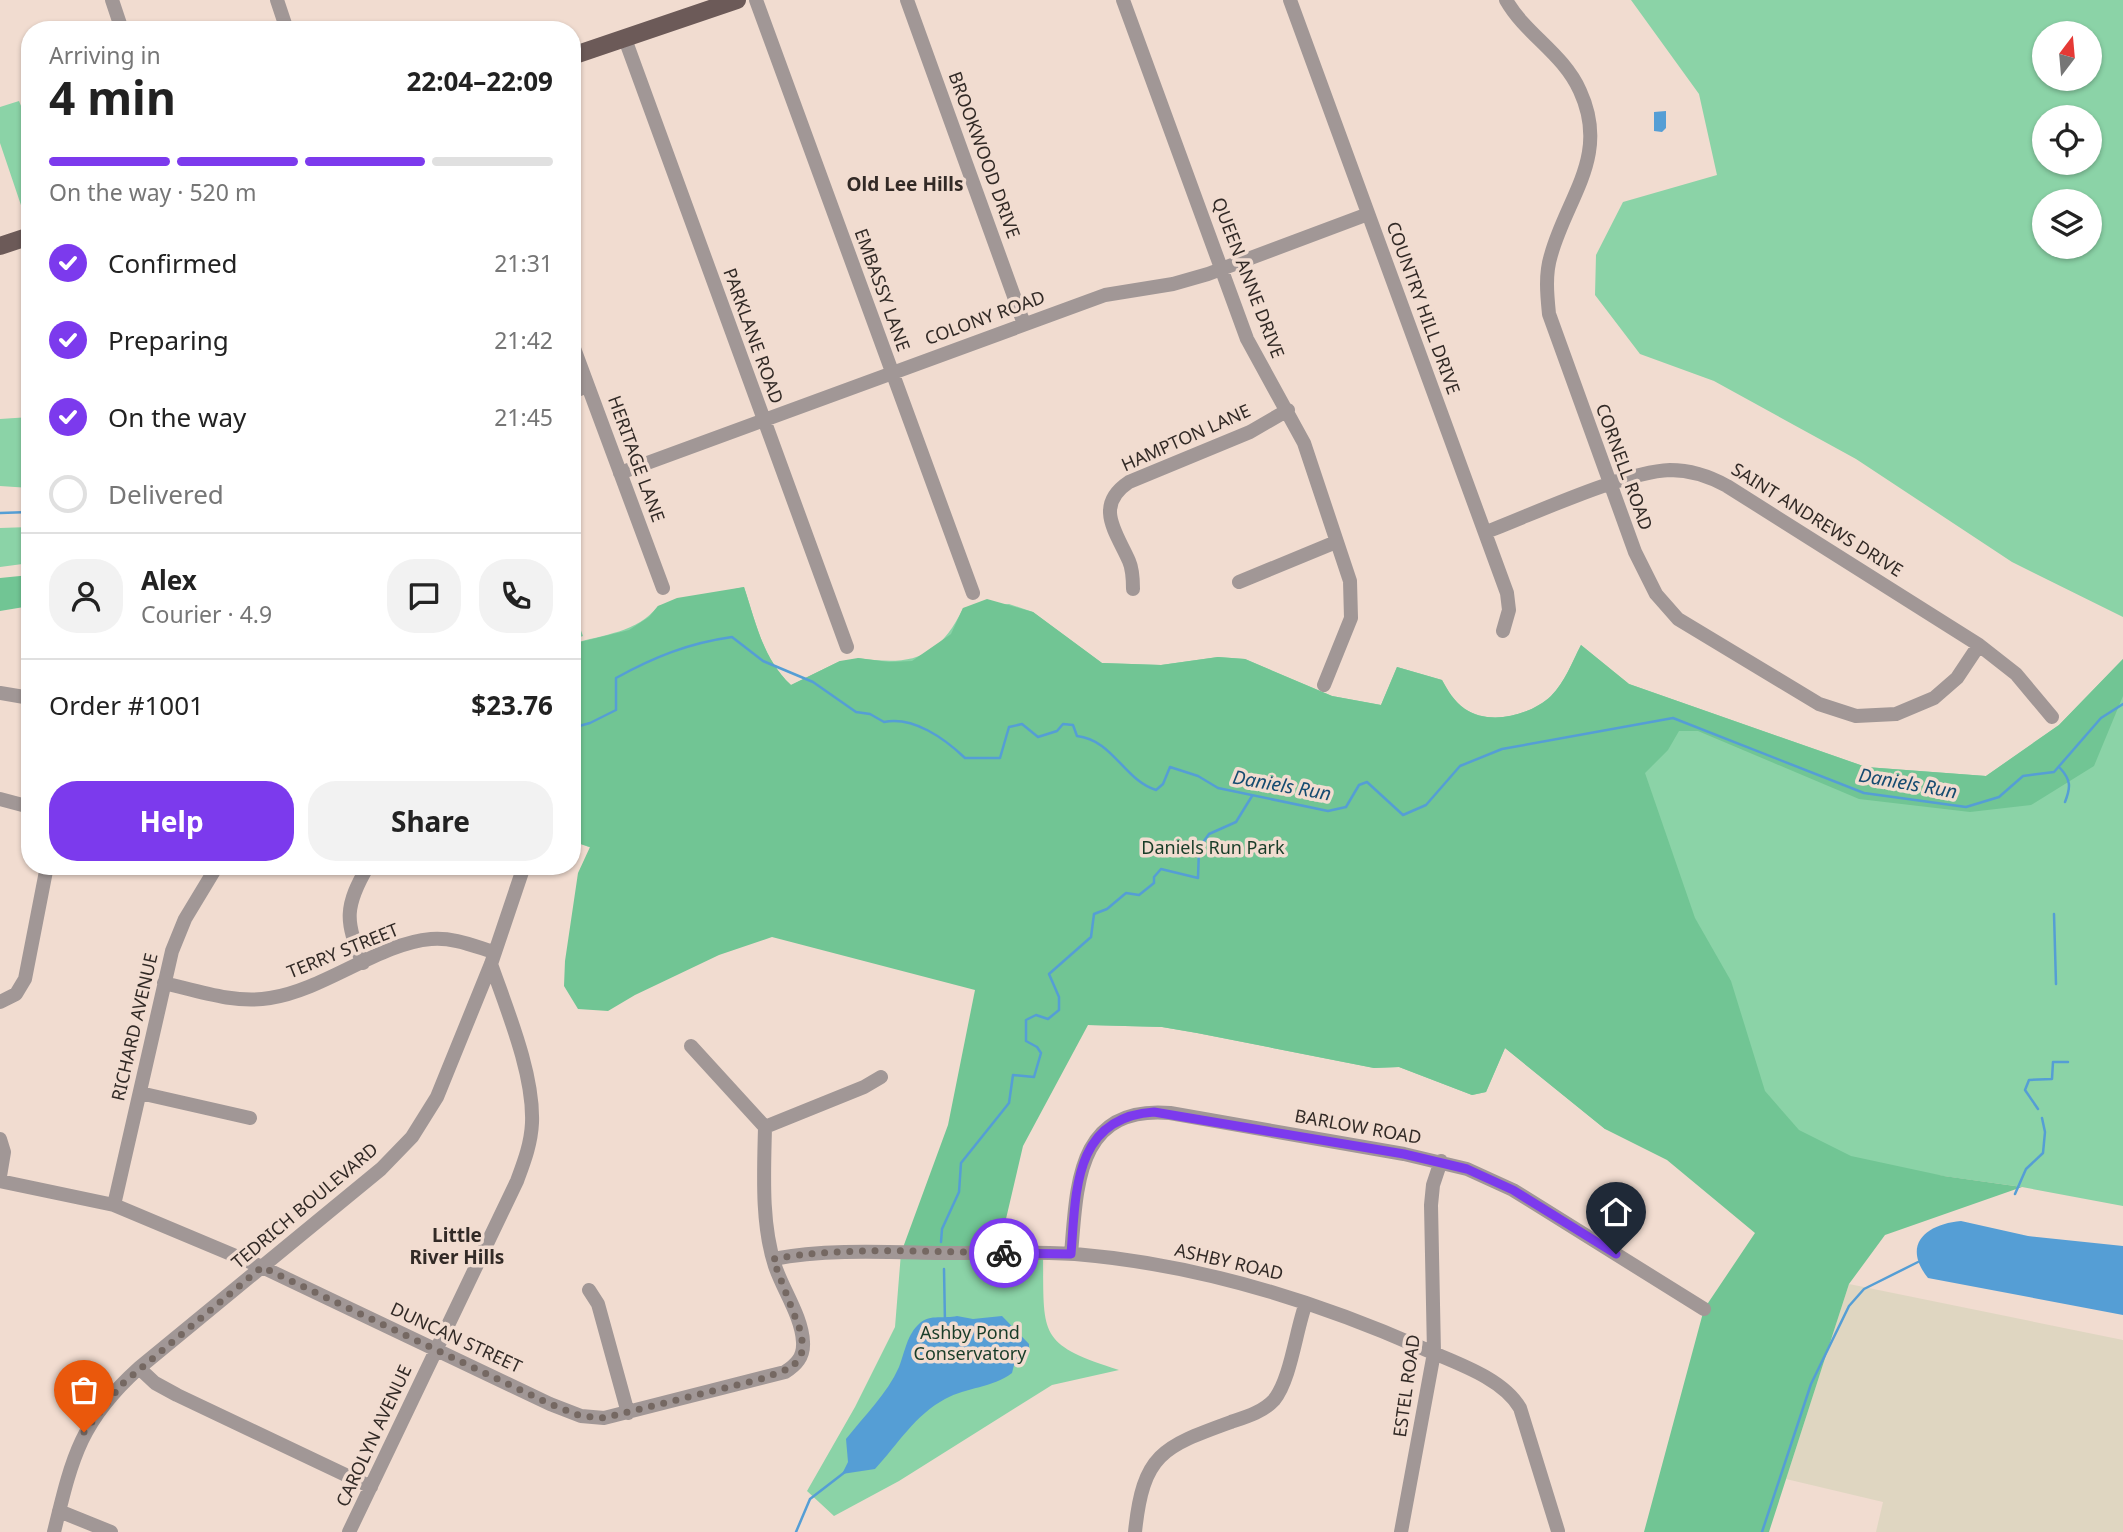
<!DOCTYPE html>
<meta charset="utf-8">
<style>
:root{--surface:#fff;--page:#f2f2f2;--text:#222;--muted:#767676;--line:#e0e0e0;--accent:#7c3aed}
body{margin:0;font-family:"Noto Sans",sans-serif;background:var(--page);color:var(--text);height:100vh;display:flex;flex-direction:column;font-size:26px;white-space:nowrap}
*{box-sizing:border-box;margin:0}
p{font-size:23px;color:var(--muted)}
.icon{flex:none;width:38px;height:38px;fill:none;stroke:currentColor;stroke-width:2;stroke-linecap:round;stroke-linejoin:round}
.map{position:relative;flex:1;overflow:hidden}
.sheet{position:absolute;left:21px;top:21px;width:560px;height:854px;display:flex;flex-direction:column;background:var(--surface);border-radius:28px;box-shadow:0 2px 5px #0004}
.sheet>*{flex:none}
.needle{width:46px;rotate:16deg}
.fabs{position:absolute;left:2032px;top:21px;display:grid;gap:14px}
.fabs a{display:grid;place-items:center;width:70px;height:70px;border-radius:50%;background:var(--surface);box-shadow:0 2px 5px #0004;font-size:35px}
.pin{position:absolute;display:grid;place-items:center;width:60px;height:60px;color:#fff;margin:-72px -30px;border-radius:50% 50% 50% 0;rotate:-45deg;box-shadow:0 0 7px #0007}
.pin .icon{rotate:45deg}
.courier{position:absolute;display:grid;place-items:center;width:70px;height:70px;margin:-35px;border:5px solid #7c3aed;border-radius:50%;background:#fff;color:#222;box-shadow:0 2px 9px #0007}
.summary em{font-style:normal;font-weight:700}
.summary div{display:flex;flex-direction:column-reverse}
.summary{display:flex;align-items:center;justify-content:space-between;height:119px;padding:0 28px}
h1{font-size:46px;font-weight:700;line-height:52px}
.bar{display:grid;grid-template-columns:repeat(4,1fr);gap:10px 7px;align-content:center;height:84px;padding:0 28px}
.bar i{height:9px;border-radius:5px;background:var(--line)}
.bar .selected{background:var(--accent)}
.bar p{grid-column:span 4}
.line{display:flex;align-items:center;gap:18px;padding:0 28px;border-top:2px solid var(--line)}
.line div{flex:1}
.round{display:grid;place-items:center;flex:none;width:74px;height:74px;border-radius:28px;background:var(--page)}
ol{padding:0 28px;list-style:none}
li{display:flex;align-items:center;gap:21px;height:77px}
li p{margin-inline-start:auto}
li .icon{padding:7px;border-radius:50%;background:var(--accent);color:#fff;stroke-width:4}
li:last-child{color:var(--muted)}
li i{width:38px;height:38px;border:4px solid var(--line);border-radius:50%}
.cta{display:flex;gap:14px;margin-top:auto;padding:14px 28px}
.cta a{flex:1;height:80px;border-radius:28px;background:var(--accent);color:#fff;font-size:28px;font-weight:700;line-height:80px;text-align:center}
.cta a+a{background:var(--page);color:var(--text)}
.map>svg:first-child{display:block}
.industrial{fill:#dfd6c1}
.green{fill:#8bd3a7;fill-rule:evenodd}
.forest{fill:#71c594}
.water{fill:#559ed5}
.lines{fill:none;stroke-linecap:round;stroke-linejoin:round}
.stream{stroke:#559ed5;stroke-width:2.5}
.minor{stroke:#a19796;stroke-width:14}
.major{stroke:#6c5a58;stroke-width:18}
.done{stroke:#756862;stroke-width:7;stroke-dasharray:0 12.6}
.route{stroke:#7c3aed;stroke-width:9}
.labels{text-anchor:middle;stroke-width:7;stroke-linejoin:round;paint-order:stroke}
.street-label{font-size:18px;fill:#322a26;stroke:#f1dcd0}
.park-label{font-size:18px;fill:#183c28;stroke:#f1dcd0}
.neighbourhood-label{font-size:19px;font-weight:bold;fill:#322a26;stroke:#f1dcd0}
.water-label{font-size:19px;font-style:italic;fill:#154b70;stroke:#f1dcd0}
</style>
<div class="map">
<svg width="2123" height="1532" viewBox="0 0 2123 1532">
<rect width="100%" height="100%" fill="#f1dcd0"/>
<!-- industrial -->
<path class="industrial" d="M1849,1284L2123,1340V1532H1876L1883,1502L1786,1479Z"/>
<!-- green -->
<path class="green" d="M1631,0H2123V617L2012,562L1856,459L1714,381L1640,354L1595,295L1596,255L1623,202L1717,175L1699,94ZM2044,33H2090V79H2044ZM2044,117H2090V163H2044ZM2090,201V247H2044V201Z
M19,101L30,128V222L27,223L0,143V107Z
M30,417V488L0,486V419Z
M30,527V563L0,567V528Z
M744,587C756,623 763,659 791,685L840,661L856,663L858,658C911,666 939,659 963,608L1009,604L1033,612L1102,663L1161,665L1218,657L1245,659L1332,696L1381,705L1397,667L1442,680C1448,691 1454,701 1465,709C1490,726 1531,715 1551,696C1565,682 1572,662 1581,645L1629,684L1866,767L1986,776L2059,725L2123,659V1206L2022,1187L1605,1129L1505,1048L1486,1092L1472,1095L1399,1067L1374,1068L1197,1033L1162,1027L1088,1025L572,841V644C604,634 637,633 658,606Z
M572,606L583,636L572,640Z
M901,1253L1043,1254C1044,1335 1037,1344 1119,1370L1052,1385L899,1481L834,1516L807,1491L855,1407L895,1327Z"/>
<!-- forest -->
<path class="forest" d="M30,575V606L0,611V578Z
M744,587C756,623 763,659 791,685L840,661L858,658L889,662L912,661L951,634L963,608L987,599L1033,612L1102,663L1161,665L1218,657L1245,659L1332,696L1381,705L1397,667L1442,680C1448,691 1454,701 1465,709C1490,726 1531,715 1551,696C1565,682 1572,662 1581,645L1629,684L1866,767L1986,776L2059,725L2123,659V696L2094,766L2031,805L1970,812L1859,799L1698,731H1679L1668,750L1645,773L1695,918L1731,981L1765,1091L1799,1130L1851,1156L1944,1176L2022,1187L1885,1235L1849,1284L1769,1532H1644L1704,1309L1755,1233L1667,1160L1605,1129L1505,1048L1486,1092L1472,1095L1399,1067L1374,1068L1197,1033L1162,1027L1088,1025L1023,1146L998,1253H901L948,1125L975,990L772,937L719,955L635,995L608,1011L578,1009L564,986L565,961L578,873L590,847L572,841V644L629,630L649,617L658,606L677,598Z"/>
<!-- water -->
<path class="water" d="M1666,111V128L1662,132L1654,131V112Z
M1961,1221L2028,1236L2123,1246V1315L1928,1278C1901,1244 1927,1224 1961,1221Z
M957,1316L973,1319L1002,1316L1029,1344V1351L1014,1365L1012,1373C992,1388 967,1387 945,1399C915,1415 898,1444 875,1469L842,1474L848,1462L846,1439C864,1416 887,1394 899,1367C905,1352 907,1334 920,1323C930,1314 945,1319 957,1316Z"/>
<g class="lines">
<!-- stream -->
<path class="stream" d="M0,513L30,512
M572,728L590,723L616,710V678C654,657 689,643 732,637L763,661L813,682L856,712L870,714L884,722C913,716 944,738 965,758H1000L1009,727L1022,724L1038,737L1057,731L1063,724L1073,725L1077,736C1113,740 1124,780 1156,790L1163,784L1170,767L1198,776L1218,788L1328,811L1346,807L1359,785L1367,782L1403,815L1426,805L1460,766L1502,749L1673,718L1864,793L1966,807L1999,797L2023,776L2054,772L2101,718L2123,704
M2060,768C2071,780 2071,787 2065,802
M2054,914L2056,984
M2038,1109L2025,1090L2029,1080L2052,1079L2053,1062H2068
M2015,1194L2026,1169L2043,1153L2045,1132L2042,1118
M941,1242L942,1229L959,1192L961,1163L1009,1103L1013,1075L1034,1077L1041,1053L1037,1047L1026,1041V1020L1036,1015L1048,1019L1059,1010V997L1049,974L1091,937L1094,914L1107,909L1126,893L1139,895L1154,883V877L1161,869L1198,878L1199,848L1209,834L1236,822L1252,796
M944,1269L945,1323
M796,1532L810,1499L845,1472
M1762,1532L1811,1384L1849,1306L1864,1289L1918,1262"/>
<!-- minor -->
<path class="minor" d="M112,0L122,30
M277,0L287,30
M756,0L973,593
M907,0L1024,324
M1123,0L1247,339L1304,443L1350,581L1351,618L1324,685
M1290,0L1507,593L1509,610L1503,631
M1506,0C1526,35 1563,53 1580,91C1610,156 1567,197 1551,255C1545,274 1547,294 1549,314L1635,552L1656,594L1678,619L1819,704L1856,716L1896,714L1934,698L1957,678L1979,645
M625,39L847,647
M572,343L663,588
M572,392L588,386
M620,473L1105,295L1173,284L1208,274L1368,214
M1486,532C1534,514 1622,472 1670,470C1691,470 1709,476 1727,486L1979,645L2016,674L2052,717
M1239,582L1336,542
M1133,589C1133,580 1133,570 1129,561C1117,533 1093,506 1129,482L1250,432L1288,410
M0,693L30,698
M0,799L30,807
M363,963C344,922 345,905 368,866
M164,983C198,991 235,1004 270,998C324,990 380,943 431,939C453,937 474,946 494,952
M0,1002L16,994L25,979L47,866
M140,1093L250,1118
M765,1127L864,1087L881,1077
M0,1139L4,1152L0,1176
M0,1181L114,1205L262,1267L550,1404L581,1416L604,1418L785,1372C796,1365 804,1357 803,1342C802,1317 783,1290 775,1266C761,1223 764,1172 765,1127L691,1046
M114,1205L172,951L185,919L217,866
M1071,1254C1077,1186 1076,1105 1170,1113L1404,1154L1467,1169L1513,1190L1704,1309
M773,1259C826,1249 884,1252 937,1253C983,1253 1030,1251 1075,1254C1196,1264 1311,1299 1422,1348C1453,1362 1502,1377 1520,1408L1558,1531
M589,1290L598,1304L628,1413
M139,1368L155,1383L177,1395L371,1487
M59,1511L111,1532
M54,1532C72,1458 80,1421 139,1368L381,1169L412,1137L437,1097L491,964L524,866
M349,1532L517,1181C524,1162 531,1144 532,1123C534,1074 507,1010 491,964
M1135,1532C1143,1454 1162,1447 1231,1422C1246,1417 1263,1412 1274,1400C1291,1379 1296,1329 1306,1303
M1401,1532L1434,1353L1431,1205L1433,1185L1441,1161"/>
<!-- major -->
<path class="major" d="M572,56L737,0
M0,246L30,236"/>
</g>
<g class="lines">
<!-- done -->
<path class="done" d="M84,1432L121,1385L262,1267L550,1404L581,1416L604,1418L761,1379L793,1367L802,1352V1335L773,1259C843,1246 932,1252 1004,1253"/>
<!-- route -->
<path class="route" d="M1004,1253L1071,1254C1076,1193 1073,1117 1154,1112L1404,1154L1467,1169L1513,1190L1616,1254"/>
</g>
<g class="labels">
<!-- street labels -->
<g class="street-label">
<text transform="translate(984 155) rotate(70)" y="6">BROOKWOOD DRIVE</text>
<text transform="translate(1248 278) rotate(69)" y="6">QUEEN ANNE DRIVE</text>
<text transform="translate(882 290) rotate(70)" y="6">EMBASSY LANE</text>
<text transform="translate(1423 308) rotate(70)" y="6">COUNTRY HILL DRIVE</text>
<text transform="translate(985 318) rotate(-20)" y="6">COLONY ROAD</text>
<text transform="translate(753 336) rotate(70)" y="6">PARKLANE ROAD</text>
<text transform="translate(1186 438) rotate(-24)" y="6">HAMPTON LANE</text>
<text transform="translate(636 459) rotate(70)" y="6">HERITAGE LANE</text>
<text transform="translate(1624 467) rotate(70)" y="6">CORNELL ROAD</text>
<text transform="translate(1817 520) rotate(32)" y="6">SAINT ANDREWS DRIVE</text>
<text transform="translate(343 951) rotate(-22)" y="6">TERRY STREET</text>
<text transform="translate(135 1027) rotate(-77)" y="6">RICHARD AVENUE</text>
<text transform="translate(1358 1127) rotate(10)" y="6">BARLOW ROAD</text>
<text transform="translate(305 1206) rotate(-40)" y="6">TEDRICH BOULEVARD</text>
<text transform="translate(1229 1262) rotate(13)" y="6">ASHBY ROAD</text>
<text transform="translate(456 1338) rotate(25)" y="6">DUNCAN STREET</text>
<text transform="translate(1407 1386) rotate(-82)" y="6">ESTEL ROAD</text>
<text transform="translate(374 1436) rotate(-65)" y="6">CAROLYN AVENUE</text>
</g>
<!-- park labels -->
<g class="park-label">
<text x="1213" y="854">Daniels Run Park</text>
<text x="970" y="1339">Ashby Pond<tspan x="970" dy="21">Conservatory</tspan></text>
</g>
<!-- neighbourhood labels -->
<g class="neighbourhood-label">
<text x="905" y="191">Old Lee Hills</text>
<text x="457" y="1242">Little<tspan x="457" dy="22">River Hills</tspan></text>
</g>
<!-- water labels -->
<g class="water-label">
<text transform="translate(1908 783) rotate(10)" y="7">Daniels Run</text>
<text transform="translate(1282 785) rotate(10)" y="7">Daniels Run</text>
</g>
</g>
</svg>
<div class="fabs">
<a><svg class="needle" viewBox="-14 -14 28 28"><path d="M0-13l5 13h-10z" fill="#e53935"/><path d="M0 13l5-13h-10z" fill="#767676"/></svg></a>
<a><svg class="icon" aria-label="locate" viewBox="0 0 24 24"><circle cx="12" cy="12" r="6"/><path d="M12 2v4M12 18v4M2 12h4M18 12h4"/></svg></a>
<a><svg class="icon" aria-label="layers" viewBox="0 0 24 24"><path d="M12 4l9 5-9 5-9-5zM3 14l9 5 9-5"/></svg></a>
</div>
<div class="pin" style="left:84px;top:1432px;background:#ea580c"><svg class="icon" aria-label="bag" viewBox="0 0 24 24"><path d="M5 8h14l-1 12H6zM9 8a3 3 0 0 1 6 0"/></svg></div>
<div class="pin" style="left:1616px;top:1254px;background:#1f2937"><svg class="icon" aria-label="home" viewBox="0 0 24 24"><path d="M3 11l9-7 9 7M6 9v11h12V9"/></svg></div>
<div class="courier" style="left:1004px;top:1253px"><svg class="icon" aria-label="bike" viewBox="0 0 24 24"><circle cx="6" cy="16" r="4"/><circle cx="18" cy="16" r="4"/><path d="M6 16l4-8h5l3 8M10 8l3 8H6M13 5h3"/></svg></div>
<section class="sheet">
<div class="summary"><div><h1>4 min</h1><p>Arriving in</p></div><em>22:04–22:09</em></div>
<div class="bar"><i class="selected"></i><i class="selected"></i><i class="selected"></i><i></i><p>On the way · 520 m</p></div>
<ol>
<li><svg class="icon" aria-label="check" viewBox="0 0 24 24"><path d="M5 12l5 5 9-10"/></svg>Confirmed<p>21:31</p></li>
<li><svg class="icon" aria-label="check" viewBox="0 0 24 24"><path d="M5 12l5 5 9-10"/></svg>Preparing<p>21:42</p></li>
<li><svg class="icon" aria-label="check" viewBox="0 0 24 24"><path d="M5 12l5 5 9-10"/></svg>On the way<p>21:45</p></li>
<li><i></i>Delivered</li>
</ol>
<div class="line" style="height:126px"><a class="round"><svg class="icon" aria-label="person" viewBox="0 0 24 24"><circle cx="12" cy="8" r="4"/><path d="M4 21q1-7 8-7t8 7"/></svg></a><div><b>Alex</b><p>Courier · 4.9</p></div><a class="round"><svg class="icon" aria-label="chat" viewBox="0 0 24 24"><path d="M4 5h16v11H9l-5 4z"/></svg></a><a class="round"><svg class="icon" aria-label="phone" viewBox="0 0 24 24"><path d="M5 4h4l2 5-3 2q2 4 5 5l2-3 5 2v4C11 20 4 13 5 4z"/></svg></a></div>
<div class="line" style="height:91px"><div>Order #1001</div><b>$23.76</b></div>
<div class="cta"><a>Help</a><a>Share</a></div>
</section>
</div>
